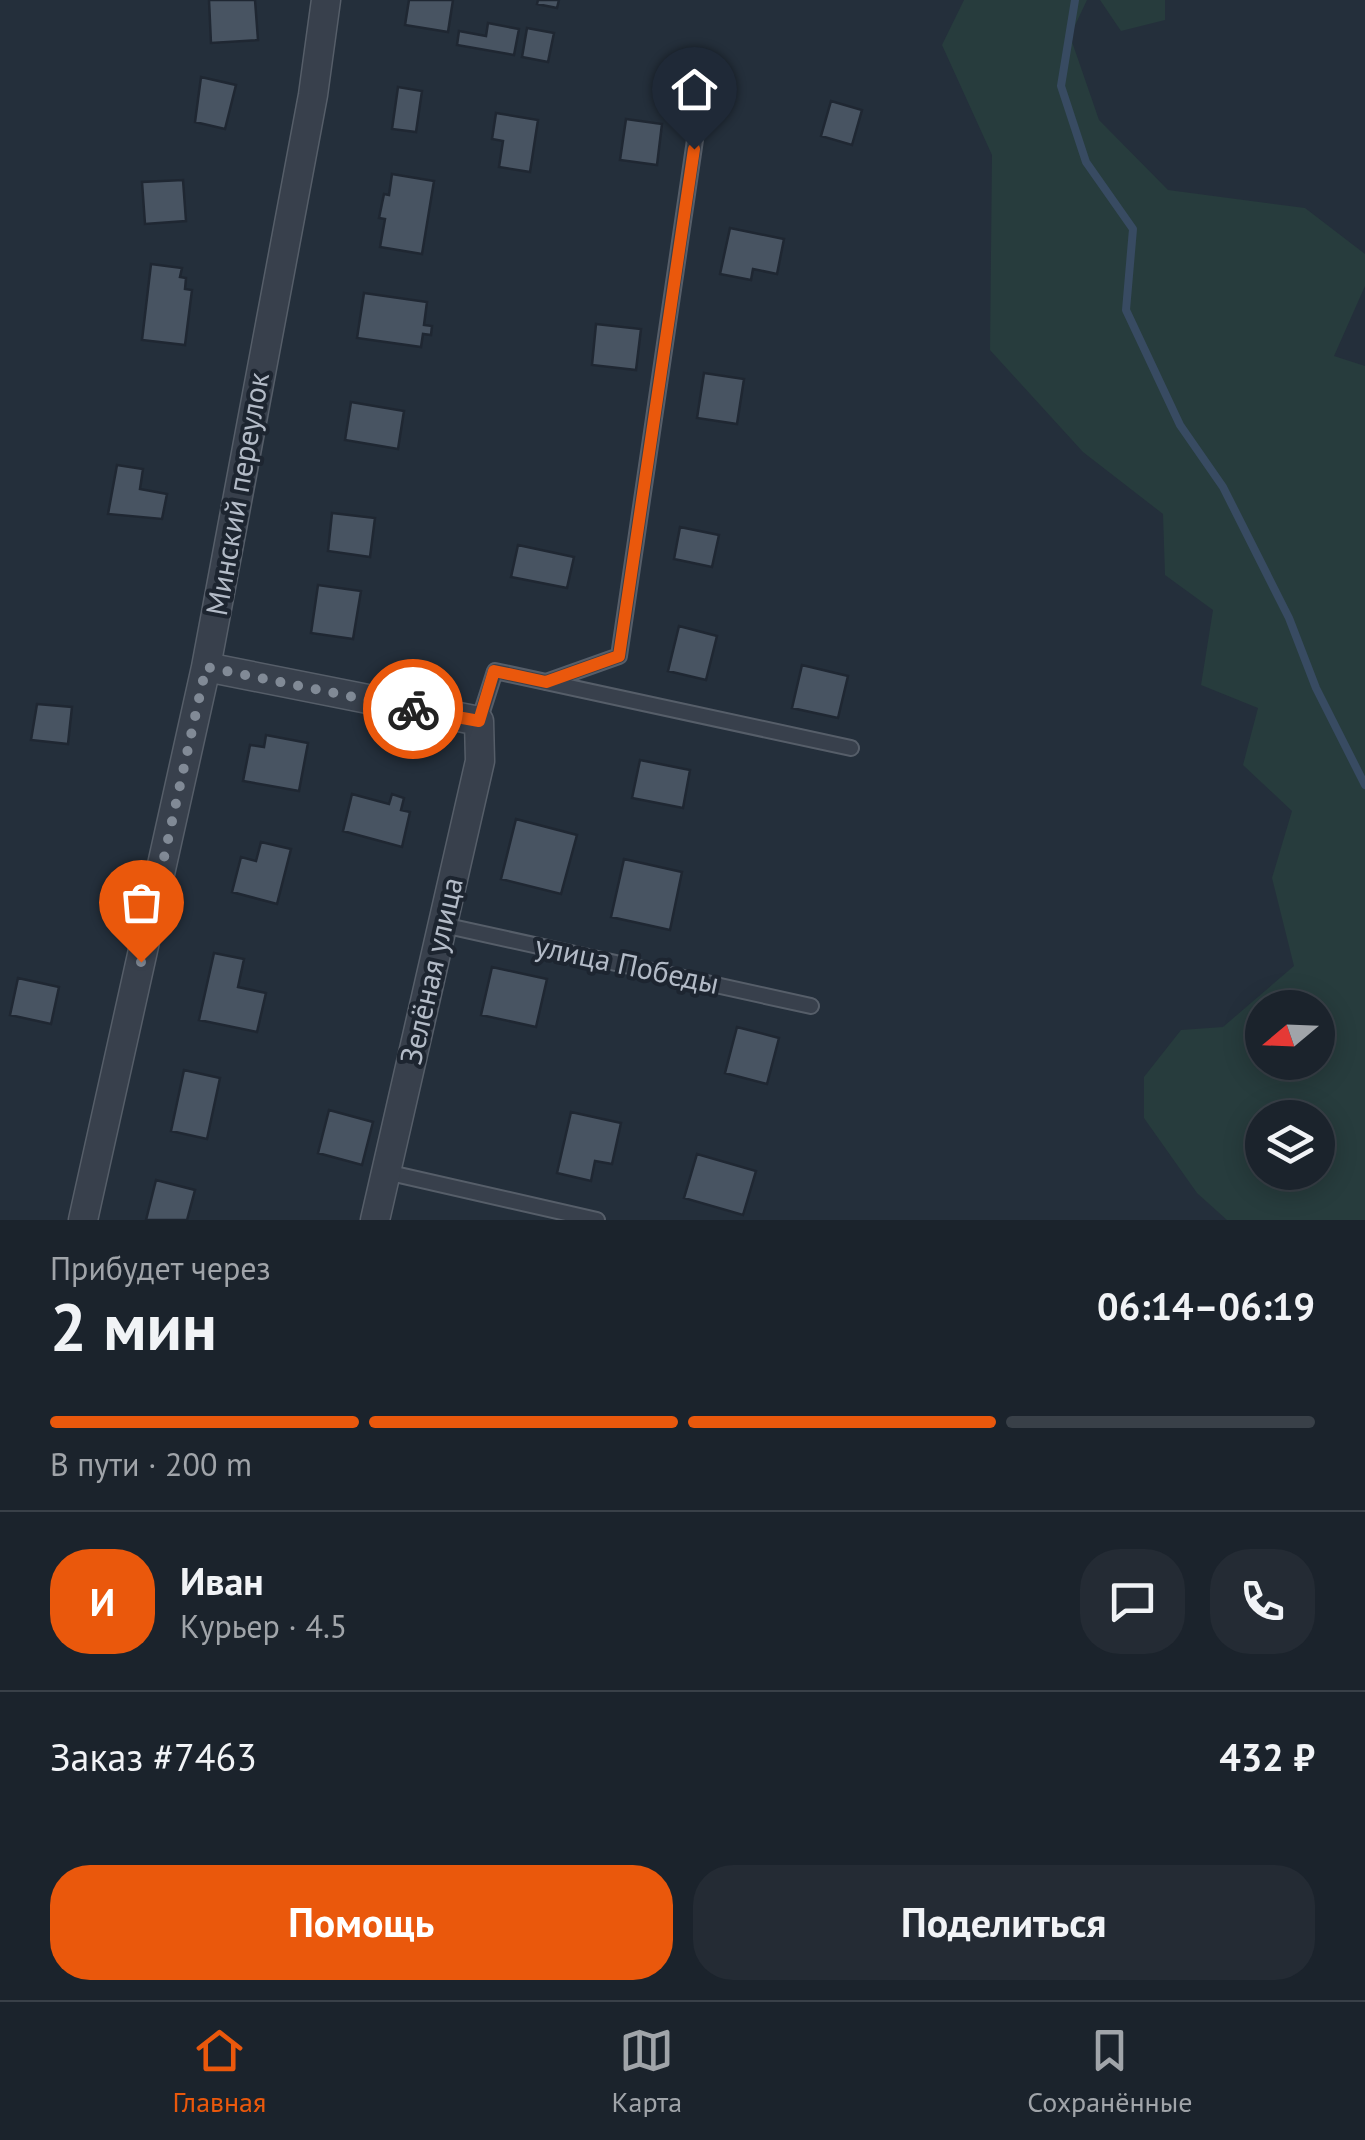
<!DOCTYPE html>
<html lang="ru">
<meta charset="utf-8">
<style>
:root{--surface:#1b232c;--page:#242b34;--text:#f1f3f6;--muted:#a0a4a9;--line:#394048;--accent:#ea580c}
body{margin:0;font-family:"PT Sans",sans-serif;background:var(--page);color:var(--text);height:100vh;display:flex;flex-direction:column;font-size:38px;white-space:nowrap}
*{box-sizing:border-box;margin:0}
p{font-size:32px;color:var(--muted)}
.icon{flex:none;width:55px;height:55px;fill:none;stroke:currentColor;stroke-width:2;stroke-linecap:round;stroke-linejoin:round}
.map{position:relative;height:1220px;overflow:hidden}
.drawer{display:flex;flex-direction:column;background:var(--surface);flex:1}
.drawer>*{flex:none}
.needle{width:65px;rotate:251deg}
.fabs{position:absolute;left:1245px;top:990px;display:grid;gap:20px}
.fabs a{display:grid;place-items:center;width:90px;height:90px;border-radius:50%;background:var(--surface);box-shadow:0 5px 25px #0003,0 0 0 2px var(--line);font-size:50px}
.pin{position:absolute;display:grid;place-items:center;width:85px;height:85px;color:#fff;margin:-102px -42px;border-radius:50% 50% 50% 0;rotate:-45deg;box-shadow:0 0 10px #0007}
.pin .icon{rotate:45deg}
.courier{position:absolute;display:grid;place-items:center;width:100px;height:100px;margin:-50px;border:8px solid #ea580c;border-radius:50%;background:#fff;color:#222;box-shadow:0 2px 12px #0007}
.head em{font-style:normal;font-weight:600}
.head div{display:flex;flex-direction:column-reverse}
.head{display:flex;align-items:center;justify-content:space-between;height:170px;padding:0 50px}
h1{font-size:65px;font-weight:600;line-height:75px}
.bar{display:grid;grid-template-columns:repeat(4,1fr);gap:15px 10px;align-content:center;height:120px;padding:0 50px}
.bar i{height:12px;border-radius:8px;background:var(--line)}
.bar .selected{background:var(--accent)}
.bar p{grid-column:span 4}
.line{display:flex;align-items:center;gap:25px;padding:0 50px;border-top:2px solid var(--line)}
.line div{flex:1}
.round{display:grid;place-items:center;flex:none;width:105px;height:105px;border-radius:40px;background:var(--page)}
.action{display:flex;gap:20px;margin-top:auto;padding:20px 50px}
.action a{flex:1;height:115px;border-radius:40px;background:var(--accent);color:#fff;font-size:40px;font-weight:600;line-height:115px;text-align:center}
.action a+a{background:var(--page);color:var(--text)}
.menu{display:flex;justify-content:space-around;align-items:center;height:140px;border-top:2px solid var(--line);background:var(--surface);font-size:28px;color:var(--muted)}
.menu a{display:grid;justify-items:center;gap:5px}
.menu .selected{color:var(--accent)}
.map>svg:first-child{display:block}
.green{fill:#273c3d;fill-rule:evenodd}
.lines{fill:none;stroke-linecap:round;stroke-linejoin:round}
.stream{stroke:#384b62;stroke-width:8}
.building{fill:#485462;stroke:#1f2732;stroke-width:2.5}
.lane-casing{stroke:#565e69;stroke-width:18}
.street-casing{stroke:#565e69;stroke-width:31}
.lane{stroke:#38404c;stroke-width:14}
.street{stroke:#38404c;stroke-width:28}
.done{stroke:#818a96;stroke-width:10;stroke-dasharray:0 18}
.route{stroke:#ea580c;stroke-width:12}
.labels{text-anchor:middle;stroke-width:8;stroke-linejoin:round;paint-order:stroke}
.street-label{font-size:30px;fill:#b3bbc7;stroke:#1d2530}
</style>
<div class="map">
<svg width="1365" height="1220" viewBox="0 0 1365 1220">
<rect width="100%" height="100%" fill="#242f3b"/>
<!-- green -->
<path class="green" d="M964,0H1087L1070,36L1099,120L1168,190L1305,208L1365,254V286L1334,356L1365,366V1220H1227L1197,1193L1144,1118V1077L1181,1030L1223,1027L1294,966L1272,878L1292,811L1243,765L1258,708L1201,685L1213,610L1165,575L1163,514L1083,452L990,350L992,155L942,45ZM1262,1008H1318V1062H1262ZM1262,1118H1318V1172H1262Z
M1100,0H1165V20L1121,31Z"/>
<g class="lines">
<!-- stream -->
<path class="stream" d="M1075,0L1061,86L1086,162L1133,229L1126,310L1180,425L1223,487L1289,618L1316,688L1365,785"/>
</g>
<!-- building -->
<path class="building" d="M209,0H255L258,40L211,43Z
M409,0H453L448,32L405,25Z
M538,0H559L557,8L537,4Z
M488,23L519,29L514,55L457,45L459,31L486,36Z
M527,28L554,33L548,62L522,57Z
M201,77L236,85L225,129L195,122Z
M398,87L422,91L416,132L392,129Z
M831,101L862,110L852,145L821,136Z
M496,113L538,120L530,172L499,167L503,141L492,139Z
M626,119L662,124L657,165L620,160Z
M392,174L434,181L422,254L380,247L385,219L379,218L384,194L389,195Z
M183,180L186,221L145,224L142,182Z
M730,228L784,239L777,274L753,269L751,280L720,274Z
M151,264L182,268L180,277L186,278L185,289L192,290L185,345L142,340Z
M364,293L427,302L424,325L432,326L431,335L423,334L421,347L357,338Z
M596,324L641,329L636,370L592,365Z
M704,373L744,379L737,424L697,418Z
M351,402L404,411L398,449L345,440Z
M117,465L143,469L140,489L167,494L162,519L108,514Z
M332,513L375,518L370,557L328,551Z
M680,527L719,535L712,567L674,559Z
M518,545L574,557L567,588L511,577Z
M318,585L361,591L353,639L311,633Z
M679,626L717,636L706,680L668,671Z
M802,665L848,676L838,718L792,708Z
M37,704L72,707L68,744L31,740Z
M266,735L308,743L299,791L243,781L250,745L264,747Z
M640,760L690,770L683,808L632,798Z
M352,794L389,804L392,794L404,798L401,810L410,812L402,847L343,831Z
M516,819L577,835L561,894L501,879Z
M261,842L291,849L277,904L232,892L241,857L256,861Z
M624,859L682,872L670,930L611,917Z
M214,953L244,959L238,987L266,993L257,1032L199,1020Z
M492,967L547,979L536,1027L481,1015Z
M18,978L59,987L51,1024L10,1015Z
M737,1027L779,1038L767,1084L725,1073Z
M184,1070L220,1078L207,1139L171,1131Z
M329,1110L373,1122L362,1165L318,1153Z
M571,1112L621,1123L612,1164L595,1161L591,1181L557,1173Z
M697,1154L756,1171L743,1215L684,1198Z
M156,1180L195,1190L187,1220H146Z"/>
<g class="lines">
<defs>
<path id="lane" d="M546,682L619,656L705,72
M479,721L495,671L851,748
M443,925L811,1006
M386,1172L597,1220"/>
<path id="street" d="M206,667L479,721L480,761L375,1220
M83,1220L206,667L313,95L326,0"/>
</defs>
<!-- lane casing -->
<use href="#lane" class="lane-casing"/>
<!-- street casing -->
<use href="#street" class="street-casing"/>
<!-- lane -->
<use href="#lane" class="lane"/>
<!-- street -->
<use href="#street" class="street"/>
</g>
<g class="lines">
<!-- done -->
<path class="done" d="M141,962L206,667L413,709"/>
<!-- route -->
<path class="route" d="M413,709L479,721L494,671L546,682L619,656L694,149"/>
</g>
<g class="labels">
<!-- street labels -->
<g class="street-label">
<text transform="translate(238 494) rotate(-80)" y="10">Минский переулок</text>
<text transform="translate(627 965) rotate(12)" y="10">улица Победы</text>
<text transform="translate(432 971) rotate(-77)" y="10">Зелёная улица</text>
</g>
</g>
</svg>
<div class="fabs">
<a><svg class="needle" viewBox="-14 -14 28 28"><path d="M0-13l5 13h-10z" fill="#e53935"/><path d="M0 13l5-13h-10z" fill="#a0a4a9"/></svg></a>
<a><svg class="icon" aria-label="layers" viewBox="0 0 24 24"><path d="M12 4l9 5-9 5-9-5zM3 14l9 5 9-5"/></svg></a>
</div>
<div class="pin" style="left:141px;top:962px;background:#ea580c"><svg class="icon" aria-label="bag" viewBox="0 0 24 24"><path d="M5 8h14l-1 12H6zM9 8a3 3 0 0 1 6 0"/></svg></div>
<div class="pin" style="left:694px;top:149px;background:#1f2937"><svg class="icon" aria-label="home" viewBox="0 0 24 24"><path d="M3 11l9-7 9 7M6 9v11h12V9"/></svg></div>
<div class="courier" style="left:413px;top:709px"><svg class="icon" aria-label="bike" viewBox="0 0 24 24"><circle cx="6" cy="16" r="4"/><circle cx="18" cy="16" r="4"/><path d="M6 16l4-8h5l3 8M10 8l3 8H6M13 5h3"/></svg></div>
</div>
<section class="drawer">
<div class="head"><div><h1>2 мин</h1><p>Прибудет через</p></div><em>06:14–06:19</em></div>
<div class="bar"><i class="selected"></i><i class="selected"></i><i class="selected"></i><i></i><p>В пути · 200 m</p></div>
<div class="line" style="height:180px"><b class="round" style="background:var(--accent);color:#fff">И</b><div><b>Иван</b><p>Курьер · 4.5</p></div><a class="round"><svg class="icon" aria-label="chat" viewBox="0 0 24 24"><path d="M4 5h16v11H9l-5 4z"/></svg></a><a class="round"><svg class="icon" aria-label="phone" viewBox="0 0 24 24"><path d="M5 4h4l2 5-3 2q2 4 5 5l2-3 5 2v4C11 20 4 13 5 4z"/></svg></a></div>
<div class="line" style="height:130px"><div>Заказ #7463</div><b>432 ₽</b></div>
<div class="action"><a>Помощь</a><a>Поделиться</a></div>
</section>
<nav class="menu">
<a class="selected"><svg class="icon" aria-label="home" viewBox="0 0 24 24"><path d="M3 11l9-7 9 7M6 9v11h12V9"/></svg>Главная</a>
<a><svg class="icon" aria-label="map" viewBox="0 0 24 24"><path d="M3 6l6-2 6 2 6-2v14l-6 2-6-2-6 2zM9 4v14M15 6v14"/></svg>Карта</a>
<a><svg class="icon" aria-label="saved" viewBox="0 0 24 24"><path d="M7 4h10v16l-5-4-5 4z"/></svg>Сохранённые</a>
</nav>
